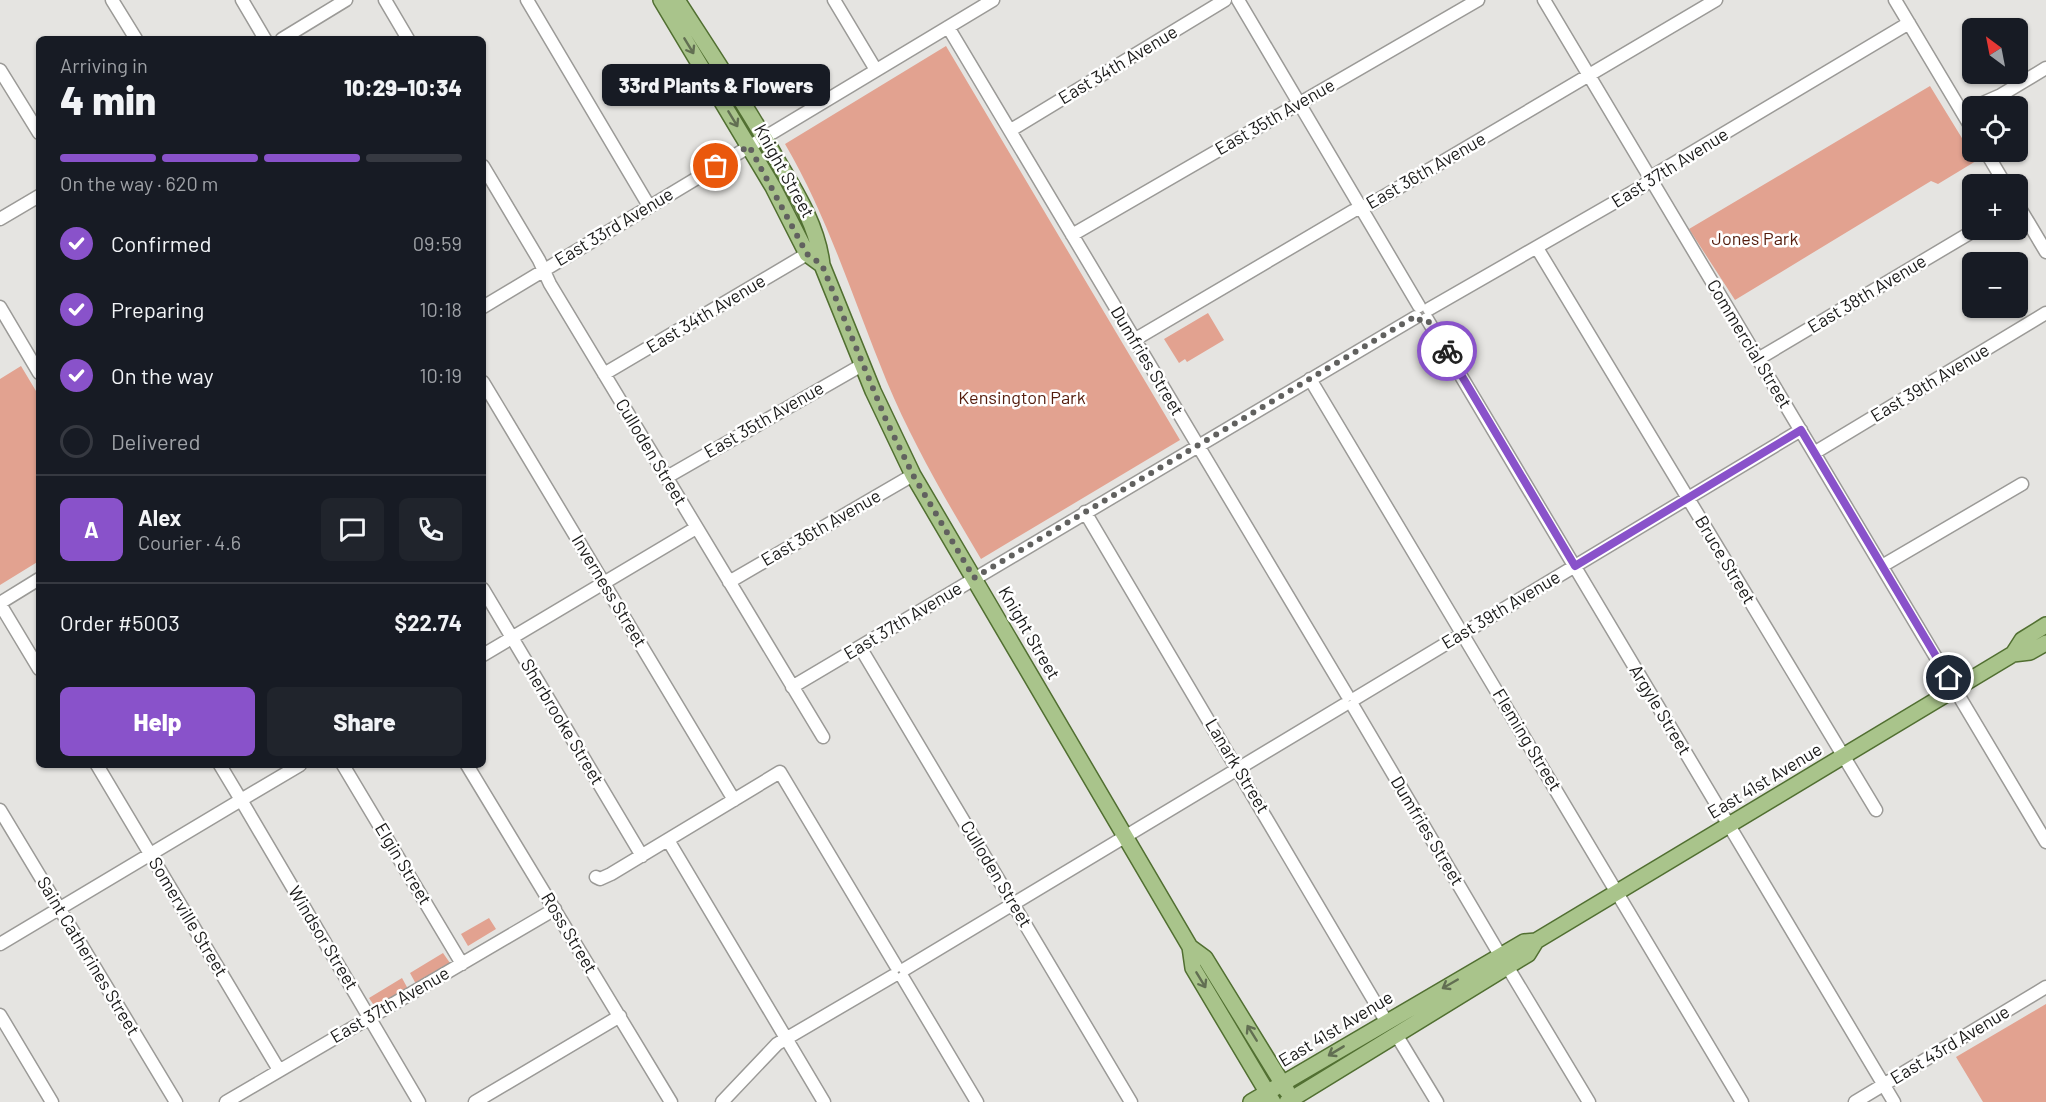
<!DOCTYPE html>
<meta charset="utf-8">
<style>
:root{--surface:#171b24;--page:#20242c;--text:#f1f3f6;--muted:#9ea1a6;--line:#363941;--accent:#8952ca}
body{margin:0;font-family:Barlow,sans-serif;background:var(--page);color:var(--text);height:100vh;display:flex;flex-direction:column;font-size:22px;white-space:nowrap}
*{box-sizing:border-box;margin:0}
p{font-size:20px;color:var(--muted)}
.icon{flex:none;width:33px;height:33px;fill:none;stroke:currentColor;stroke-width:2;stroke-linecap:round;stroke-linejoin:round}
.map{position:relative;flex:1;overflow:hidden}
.sheet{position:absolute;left:36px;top:36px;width:450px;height:732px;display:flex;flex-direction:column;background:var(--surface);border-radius:9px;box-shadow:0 2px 4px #0004}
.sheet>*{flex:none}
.needle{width:39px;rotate:328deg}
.fabs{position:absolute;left:1962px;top:18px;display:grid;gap:12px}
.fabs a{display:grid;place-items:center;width:66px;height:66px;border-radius:9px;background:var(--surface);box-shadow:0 2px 4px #0004;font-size:30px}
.pin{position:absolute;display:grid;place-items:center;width:51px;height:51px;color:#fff;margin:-26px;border:3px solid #fff;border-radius:50%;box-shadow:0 2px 6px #0007}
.courier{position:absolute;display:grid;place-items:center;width:60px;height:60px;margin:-30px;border:4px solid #8952ca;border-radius:50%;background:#fff;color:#222;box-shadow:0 2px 8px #0007}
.bubble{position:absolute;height:42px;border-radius:9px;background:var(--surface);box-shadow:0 2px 4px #0004;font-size:20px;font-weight:800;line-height:42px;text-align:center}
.head em{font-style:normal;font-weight:800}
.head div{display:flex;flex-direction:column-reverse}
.head{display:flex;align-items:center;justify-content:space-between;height:102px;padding:0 24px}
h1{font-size:39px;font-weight:800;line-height:45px}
.bar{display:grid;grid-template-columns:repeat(4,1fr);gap:9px 6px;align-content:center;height:72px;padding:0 24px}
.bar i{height:8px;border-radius:4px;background:var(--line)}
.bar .current{background:var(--accent)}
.bar p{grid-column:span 4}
.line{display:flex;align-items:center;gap:15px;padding:0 24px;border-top:2px solid var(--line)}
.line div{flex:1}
.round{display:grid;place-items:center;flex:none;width:63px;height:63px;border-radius:9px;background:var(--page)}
ol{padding:0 24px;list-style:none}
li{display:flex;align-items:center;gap:18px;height:66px}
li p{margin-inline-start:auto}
li .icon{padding:6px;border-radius:50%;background:var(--accent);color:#fff;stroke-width:4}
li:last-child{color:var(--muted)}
li i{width:33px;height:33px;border:3px solid var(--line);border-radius:50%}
.primary-button{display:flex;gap:12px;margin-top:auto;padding:12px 24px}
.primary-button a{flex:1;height:69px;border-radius:9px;background:var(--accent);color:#fff;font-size:24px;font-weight:800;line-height:69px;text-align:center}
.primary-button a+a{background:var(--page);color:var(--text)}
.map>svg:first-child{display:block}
.green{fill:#e2a290}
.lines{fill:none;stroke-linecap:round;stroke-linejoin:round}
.minor-casing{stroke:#9b9a97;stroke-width:15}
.major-casing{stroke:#516f31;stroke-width:18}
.minor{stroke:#fff;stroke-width:12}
.major{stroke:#a9c48b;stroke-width:15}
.oneway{stroke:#626f52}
.done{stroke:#61615f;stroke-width:6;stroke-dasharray:0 10.8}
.route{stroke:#8952ca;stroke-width:8}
.labels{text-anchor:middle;stroke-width:5;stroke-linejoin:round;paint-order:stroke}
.street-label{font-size:18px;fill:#1a1a19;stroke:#fff}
.park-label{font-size:18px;fill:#541c0c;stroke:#fff}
</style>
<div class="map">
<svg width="2046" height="1102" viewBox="0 0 2046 1102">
<rect width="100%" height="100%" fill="#e5e4e1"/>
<!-- green -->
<path class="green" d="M946,46L1180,440L981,559C947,502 913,444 887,382C854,302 829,219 785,144Z
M1930,86L1976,161L1938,184L1931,181L1735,300L1689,229Z
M1208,313L1224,340L1187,362L1185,359L1179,363L1164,339Z
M21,366L39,396V561L0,585V379Z
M489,918L496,929L468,946L461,934Z
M443,953L450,963L416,984L410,973Z
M402,978L408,989L375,1007L369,998Z
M2046,1004V1102H1983L1956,1057Z"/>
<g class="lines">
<defs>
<path id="minor" d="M112,0L136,39
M242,0L265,39
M385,0L408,39
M527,0L649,206
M834,0L876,70
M1238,0L1419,306
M1544,0L2046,842
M1895,0L1972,129
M948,27L1347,695
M282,39L346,0
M0,70L39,133
M1976,106L2001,95L2046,68
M1011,130L1225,0
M1986,152L2005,184
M483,166L539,260L550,284L823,737
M2018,205L2046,252
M0,219L39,196
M1072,235L1478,0
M1537,248L1876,810
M0,307L39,373
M483,307L993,0
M1429,309L1643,186L1656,174L1909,23
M1427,319L1894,1102
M1134,340L1353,211L1371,204L1716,0
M1758,359L1975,230
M604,374L807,254
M1310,379L1742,1102
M483,382L734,800
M1814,453L2046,313
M667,477L862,365
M1085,512L1386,1021
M1882,566L2022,484
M729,582L913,475
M483,589L642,856
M0,603L39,579
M0,604L39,669
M860,647L1131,1102
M483,655L696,528
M792,687L1416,317
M1356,698L1801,430
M1353,706L1500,955
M97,765L279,1070
M220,765L238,795
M343,765L462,964
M467,765L671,1102
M246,797L300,765
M244,805L419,1102
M0,810L176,1102
M668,840L824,1102
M596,877L600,879L611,874L780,772L896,966
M0,944L236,803
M1507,966L1589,1102
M905,969L1344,705
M903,978L977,1102
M0,1015L52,1102
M1397,1036L1437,1102
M226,1102L555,909
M475,1102L620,1016
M722,1102L777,1044L893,976
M1855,1102L2046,987"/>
<path id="major" d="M661,0L773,187L807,254L822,265
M677,0C711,53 746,105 777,160C796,192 818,227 822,265L873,391L913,475L1190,947L1193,968L1273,1102
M2013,654L2022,640L2046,625
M1190,947L1205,958L1287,1091
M1251,1102L1524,942L1536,941
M1287,1102L1528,954L1536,941L2013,654L2030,652L2046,643"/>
</defs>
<!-- minor casing -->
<use href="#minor" class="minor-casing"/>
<!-- major casing -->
<use href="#major" class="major-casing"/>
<!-- minor -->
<use href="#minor" class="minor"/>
<!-- major -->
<use href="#major" class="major"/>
</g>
<!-- one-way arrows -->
<defs><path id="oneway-shaft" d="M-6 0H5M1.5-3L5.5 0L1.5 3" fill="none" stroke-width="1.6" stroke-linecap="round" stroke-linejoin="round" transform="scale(1.5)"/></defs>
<g class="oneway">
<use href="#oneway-shaft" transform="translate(689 46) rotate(59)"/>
<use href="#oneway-shaft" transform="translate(733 119) rotate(59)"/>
<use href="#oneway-shaft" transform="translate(1201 980) rotate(59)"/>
<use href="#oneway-shaft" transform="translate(1450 984) rotate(150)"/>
<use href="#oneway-shaft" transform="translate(1252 1033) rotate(-122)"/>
<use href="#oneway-shaft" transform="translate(1336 1051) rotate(149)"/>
</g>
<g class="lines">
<!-- done -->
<path class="done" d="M716,166L749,146L807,254L822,265L886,420L913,475L974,578L1416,316L1420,320L1427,319L1447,351"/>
<!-- route -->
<path class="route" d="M1447,351L1575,566L1801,430L1949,678"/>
</g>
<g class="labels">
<!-- street labels -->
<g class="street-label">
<text transform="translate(1118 65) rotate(-31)" y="6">East 34th Avenue</text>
<text transform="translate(1275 117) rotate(-30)" y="6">East 35th Avenue</text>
<text transform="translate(1670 168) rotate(-32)" y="6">East 37th Avenue</text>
<text transform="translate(784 171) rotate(61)" y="6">Knight Street</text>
<text transform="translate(1426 171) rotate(-30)" y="6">East 36th Avenue</text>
<text transform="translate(614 227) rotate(-31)" y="6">East 33rd Avenue</text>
<text transform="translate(1867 294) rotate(-31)" y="6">East 38th Avenue</text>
<text transform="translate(706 314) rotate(-31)" y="6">East 34th Avenue</text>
<text transform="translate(1749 344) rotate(59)" y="6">Commercial Street</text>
<text transform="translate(1147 361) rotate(59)" y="6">Dumfries Street</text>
<text transform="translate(1930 383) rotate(-31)" y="6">East 39th Avenue</text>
<text transform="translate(764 420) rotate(-30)" y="6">East 35th Avenue</text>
<text transform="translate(651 452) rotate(59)" y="6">Culloden Street</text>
<text transform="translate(821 528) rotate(-30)" y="6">East 36th Avenue</text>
<text transform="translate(1725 560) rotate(59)" y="6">Bruce Street</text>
<text transform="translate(609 591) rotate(59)" y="6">Inverness Street</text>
<text transform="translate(1501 610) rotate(-31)" y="6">East 39th Avenue</text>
<text transform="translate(903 621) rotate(-31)" y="6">East 37th Avenue</text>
<text transform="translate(1029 633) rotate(60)" y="6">Knight Street</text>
<text transform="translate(1660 710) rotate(59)" y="6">Argyle Street</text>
<text transform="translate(562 722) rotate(59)" y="6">Sherbrooke Street</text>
<text transform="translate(1527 740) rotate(59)" y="6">Fleming Street</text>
<text transform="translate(1237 766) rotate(59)" y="6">Lanark Street</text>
<text transform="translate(1765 781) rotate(-31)" y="6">East 41st Avenue</text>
<text transform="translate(1427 831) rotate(59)" y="6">Dumfries Street</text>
<text transform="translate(403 864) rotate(59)" y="6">Elgin Street</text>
<text transform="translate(996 874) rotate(59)" y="6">Culloden Street</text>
<text transform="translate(188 917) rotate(59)" y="6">Somerville Street</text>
<text transform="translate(569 933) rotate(59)" y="6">Ross Street</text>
<text transform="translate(323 938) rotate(59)" y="6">Windsor Street</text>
<text transform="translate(88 956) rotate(59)" y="6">Saint Catherines Street</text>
<text transform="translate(390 1005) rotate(-30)" y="6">East 37th Avenue</text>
<text transform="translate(1336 1029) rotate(-31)" y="6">East 41st Avenue</text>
<text transform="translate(1950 1045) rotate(-31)" y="6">East 43rd Avenue</text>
</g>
<!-- park labels -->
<g class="park-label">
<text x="1755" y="245">Jones Park</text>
<text x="1022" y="404">Kensington Park</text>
</g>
</g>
</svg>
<div class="fabs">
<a><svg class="needle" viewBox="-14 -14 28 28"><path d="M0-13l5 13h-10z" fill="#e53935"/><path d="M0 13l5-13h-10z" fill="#9ea1a6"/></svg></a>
<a><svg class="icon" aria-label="locate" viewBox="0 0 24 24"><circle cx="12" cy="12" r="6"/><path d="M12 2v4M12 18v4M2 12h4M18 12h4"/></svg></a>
<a>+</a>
<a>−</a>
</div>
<div class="pin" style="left:716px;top:166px;background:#ea580c"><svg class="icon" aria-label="bag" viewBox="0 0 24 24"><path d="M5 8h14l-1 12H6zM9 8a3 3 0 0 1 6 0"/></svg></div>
<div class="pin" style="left:1949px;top:678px;background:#1f2937"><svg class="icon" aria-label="home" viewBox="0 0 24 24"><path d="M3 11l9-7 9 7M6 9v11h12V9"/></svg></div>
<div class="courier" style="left:1447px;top:351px"><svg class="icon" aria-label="bike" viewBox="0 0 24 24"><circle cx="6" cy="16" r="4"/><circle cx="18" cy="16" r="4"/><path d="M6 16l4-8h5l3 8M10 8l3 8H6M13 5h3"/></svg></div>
<div class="bubble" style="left:602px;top:64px;width:228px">33rd Plants &amp; Flowers</div>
<section class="sheet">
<div class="head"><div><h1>4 min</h1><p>Arriving in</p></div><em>10:29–10:34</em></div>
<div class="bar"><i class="current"></i><i class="current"></i><i class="current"></i><i></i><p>On the way · 620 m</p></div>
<ol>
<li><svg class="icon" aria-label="check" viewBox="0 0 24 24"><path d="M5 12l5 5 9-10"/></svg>Confirmed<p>09:59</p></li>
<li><svg class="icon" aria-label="check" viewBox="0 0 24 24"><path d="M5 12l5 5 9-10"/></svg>Preparing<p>10:18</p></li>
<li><svg class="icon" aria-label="check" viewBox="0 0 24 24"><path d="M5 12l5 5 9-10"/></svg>On the way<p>10:19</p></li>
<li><i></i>Delivered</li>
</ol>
<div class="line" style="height:108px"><b class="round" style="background:var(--accent);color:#fff">A</b><div><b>Alex</b><p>Courier · 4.6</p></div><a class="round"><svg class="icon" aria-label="chat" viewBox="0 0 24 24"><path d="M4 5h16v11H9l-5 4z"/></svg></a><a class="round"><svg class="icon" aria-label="phone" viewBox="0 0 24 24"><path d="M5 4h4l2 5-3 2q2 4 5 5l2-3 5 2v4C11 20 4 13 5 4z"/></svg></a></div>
<div class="line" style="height:78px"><div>Order #5003</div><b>$22.74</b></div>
<div class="primary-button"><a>Help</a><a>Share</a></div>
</section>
</div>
